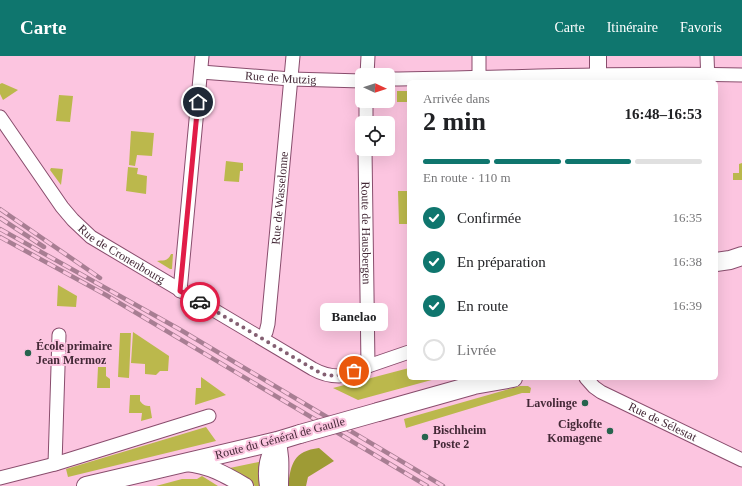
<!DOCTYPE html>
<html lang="fr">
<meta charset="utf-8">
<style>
:root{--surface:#fff;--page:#f6f6f6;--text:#202124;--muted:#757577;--line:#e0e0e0;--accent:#0f766e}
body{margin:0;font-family:"Times New Roman",serif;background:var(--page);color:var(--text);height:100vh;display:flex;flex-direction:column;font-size:15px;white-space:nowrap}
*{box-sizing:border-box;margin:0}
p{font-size:13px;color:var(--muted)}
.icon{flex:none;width:22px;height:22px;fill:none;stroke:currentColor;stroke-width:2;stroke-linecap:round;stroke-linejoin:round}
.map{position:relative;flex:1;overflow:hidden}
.sheet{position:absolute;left:407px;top:24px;width:311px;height:300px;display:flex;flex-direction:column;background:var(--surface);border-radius:6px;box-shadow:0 4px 16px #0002}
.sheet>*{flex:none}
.needle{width:26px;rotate:93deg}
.fabs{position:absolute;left:355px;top:12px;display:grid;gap:8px}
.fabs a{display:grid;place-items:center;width:40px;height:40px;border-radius:6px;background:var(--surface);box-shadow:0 4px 16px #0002;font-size:20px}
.pin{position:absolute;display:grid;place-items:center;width:34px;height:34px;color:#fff;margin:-17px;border:2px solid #fff;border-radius:50%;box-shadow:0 1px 4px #0007}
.courier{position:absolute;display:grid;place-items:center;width:40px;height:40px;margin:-20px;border:3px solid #e11d48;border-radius:50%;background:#fff;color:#222;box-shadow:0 1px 5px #0007}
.bubble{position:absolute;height:28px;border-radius:6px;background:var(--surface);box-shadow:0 4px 16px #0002;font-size:13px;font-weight:800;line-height:28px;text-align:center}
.head em{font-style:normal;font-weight:800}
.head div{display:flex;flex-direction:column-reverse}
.head{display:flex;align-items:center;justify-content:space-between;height:68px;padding:0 16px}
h1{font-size:26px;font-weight:800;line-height:30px}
.bar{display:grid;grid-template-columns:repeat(4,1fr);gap:6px 4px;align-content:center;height:48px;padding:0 16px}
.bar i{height:5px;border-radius:3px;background:var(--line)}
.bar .on{background:var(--accent)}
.bar p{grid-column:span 4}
ol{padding:0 16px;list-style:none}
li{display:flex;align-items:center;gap:12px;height:44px}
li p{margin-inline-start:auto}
li .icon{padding:4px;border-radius:50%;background:var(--accent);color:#fff;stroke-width:4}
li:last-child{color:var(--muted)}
li i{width:22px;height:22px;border:2px solid var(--line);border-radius:50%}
header{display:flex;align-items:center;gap:24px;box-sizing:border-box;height:56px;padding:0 20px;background:var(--accent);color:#fff}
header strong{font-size:19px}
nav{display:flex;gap:22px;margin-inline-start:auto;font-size:14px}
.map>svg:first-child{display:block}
.green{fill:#bbb84c}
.forest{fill:#9e9b35}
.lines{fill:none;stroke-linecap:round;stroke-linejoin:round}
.minor-casing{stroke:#894d6d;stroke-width:15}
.tertiary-casing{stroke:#894d6d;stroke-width:18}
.secondary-casing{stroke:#894d6d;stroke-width:20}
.minor{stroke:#fff;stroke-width:13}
.tertiary{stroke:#fff;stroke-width:16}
.secondary{stroke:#fff;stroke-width:18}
.rail-casing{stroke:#a87e93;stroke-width:4.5}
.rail{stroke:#fcc5e0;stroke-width:3;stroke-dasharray:9;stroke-linecap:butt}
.secondary-bridge-casing{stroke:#894d6d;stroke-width:20;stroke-linecap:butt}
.secondary-bridge{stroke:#fff;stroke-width:18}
.done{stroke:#845f72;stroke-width:4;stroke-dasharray:0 7.2}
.route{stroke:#e11d48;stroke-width:5}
.poi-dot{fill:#27634e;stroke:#fcc5e0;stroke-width:1.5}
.labels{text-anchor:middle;stroke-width:4;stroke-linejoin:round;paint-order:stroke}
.street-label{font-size:12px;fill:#432836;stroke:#fcc5e0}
.poi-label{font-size:12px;font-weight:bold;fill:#432836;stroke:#fcc5e0;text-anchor:start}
</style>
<header>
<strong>Carte</strong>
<nav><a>Carte</a><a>Itinéraire</a><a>Favoris</a></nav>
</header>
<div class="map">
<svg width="742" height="430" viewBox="0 0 742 430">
<rect width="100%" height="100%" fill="#fcc5e0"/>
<!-- green -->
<path class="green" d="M2,27L18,34L3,44L0,38V28Z
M397,35H409V46H397Z
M59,39L73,40L70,66L56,65Z
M131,75L154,77L152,100L137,99L135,110L129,109Z
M226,105L243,107V115H240L239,126L224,125Z
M742,107V124H733V117H739V108Z
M128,111L138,112L137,118L147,120L146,138L126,135Z
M51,112L63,113L61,129L50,114Z
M398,135H409V172L408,168H399Z
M171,198H173L172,213H170L157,205C162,204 168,206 171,198Z
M58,229L77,240L76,251L57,250Z
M133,276L169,300L168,315H160L156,319L145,318V308L131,307Z
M120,277H131L129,322L118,321Z
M98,311H106V320L110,323V332H97Z
M409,312V322H439L358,344L333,332Z
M201,321L226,339L195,349L196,332H201Z
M520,330H528L531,332L530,337H522L406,372L404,363Z
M130,339H140V345C143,349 145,350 150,350L152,362L141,365L142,357H129Z
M206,371L216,385L68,421L66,413Z
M263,405L264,430H255L225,413Z
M202,420L218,430H156L182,423H197Z"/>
<!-- forest -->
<path class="forest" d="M319,392L334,405L308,421L306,430H288C291,407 294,395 319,392Z"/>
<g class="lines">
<defs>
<g id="minor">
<path d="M707,0L708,26"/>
<path id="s1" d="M201,16L291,23L362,25"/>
<path d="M367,19L368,0"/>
<path d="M388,23C506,22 624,16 742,19"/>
<path d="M479,26V0"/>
<path id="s2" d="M0,61L62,151L73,164L91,181L313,313C322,318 329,320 339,320L409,296"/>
<path d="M366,67V45"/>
<path id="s3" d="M365,93L368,310"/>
<path d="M180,235L202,0"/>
<path id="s4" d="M262,282L266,276L268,268L293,0"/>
<path id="s5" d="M586,322L594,331L601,336L742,404"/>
<path d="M55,408L59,279"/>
<path d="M0,422L55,408L209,360"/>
</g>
<path id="tertiary" d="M598,26V0
M277,385C282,400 280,415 280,430
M186,407C209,409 226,419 245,430
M268,430C265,412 268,400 277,385"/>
<path id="secondary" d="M716,206L730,204L742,200
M378,356L474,329L513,322
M86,430L277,385L300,378"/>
</defs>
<!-- minor casing -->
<use href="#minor" class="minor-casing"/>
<!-- tertiary casing -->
<use href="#tertiary" class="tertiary-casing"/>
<!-- secondary casing -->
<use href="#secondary" class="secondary-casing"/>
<!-- minor -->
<use href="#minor" class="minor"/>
<!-- tertiary -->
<use href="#tertiary" class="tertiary"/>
<!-- secondary -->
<use href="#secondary" class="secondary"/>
<defs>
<path id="rail" d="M0,153L100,222
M0,162L44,191
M0,173L179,273L443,430
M0,181L106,239L427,430"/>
</defs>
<!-- rail casing -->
<use href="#rail" class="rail-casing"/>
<!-- rail -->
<use href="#rail" class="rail"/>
<defs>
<path id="secondary-bridge" d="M300,378L378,356"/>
</defs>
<!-- secondary-bridge casing -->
<use href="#secondary-bridge" class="secondary-bridge-casing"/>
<!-- secondary-bridge -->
<use href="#secondary-bridge" class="secondary-bridge"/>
</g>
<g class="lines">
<!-- done -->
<path class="done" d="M200,246L322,318C334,321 342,319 354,315"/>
<!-- route -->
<path class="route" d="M198,46L180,235L200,246"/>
</g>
<!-- markers -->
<g class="poi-dot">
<circle cx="28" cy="297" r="4"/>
<circle cx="585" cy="347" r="4"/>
<circle cx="610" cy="375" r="4"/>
<circle cx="425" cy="381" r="4"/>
</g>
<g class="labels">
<!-- street labels -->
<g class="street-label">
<text dy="4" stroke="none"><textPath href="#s1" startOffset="80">Rue de Mutzig</textPath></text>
<text dy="4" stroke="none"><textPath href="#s4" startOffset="142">Rue de Wasselonne</textPath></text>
<text dy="4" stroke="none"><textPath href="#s3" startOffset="84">Route de Hausbergen</textPath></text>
<text dy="4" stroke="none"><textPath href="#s2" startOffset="186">Rue de Cronenbourg</textPath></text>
<text dy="4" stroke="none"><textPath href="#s5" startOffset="89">Rue de Sélestat</textPath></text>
<text transform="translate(280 382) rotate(-15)" y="4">Route du Général de Gaulle</text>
</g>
<!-- poi labels -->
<g class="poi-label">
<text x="36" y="294">École primaire<tspan x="36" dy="14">Jean Mermoz</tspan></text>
<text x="577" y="351" text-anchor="end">Lavolinge</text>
<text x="602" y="372" text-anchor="end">Cigkofte<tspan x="602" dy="14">Komagene</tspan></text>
<text x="433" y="378">Bischheim<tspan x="433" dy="14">Poste 2</tspan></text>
</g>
</g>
</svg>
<div class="fabs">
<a><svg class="needle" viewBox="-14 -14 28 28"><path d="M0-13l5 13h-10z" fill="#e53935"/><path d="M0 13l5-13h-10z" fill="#757577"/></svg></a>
<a><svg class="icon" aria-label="locate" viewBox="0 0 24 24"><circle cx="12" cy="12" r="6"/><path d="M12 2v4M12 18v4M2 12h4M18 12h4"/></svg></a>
</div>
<div class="pin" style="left:354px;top:315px;background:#ea580c"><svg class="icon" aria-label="bag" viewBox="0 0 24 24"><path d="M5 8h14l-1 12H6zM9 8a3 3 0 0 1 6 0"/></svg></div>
<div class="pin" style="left:198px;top:46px;background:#1f2937"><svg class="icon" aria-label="home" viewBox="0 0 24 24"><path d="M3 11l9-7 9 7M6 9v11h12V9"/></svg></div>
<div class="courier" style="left:200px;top:246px"><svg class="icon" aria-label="car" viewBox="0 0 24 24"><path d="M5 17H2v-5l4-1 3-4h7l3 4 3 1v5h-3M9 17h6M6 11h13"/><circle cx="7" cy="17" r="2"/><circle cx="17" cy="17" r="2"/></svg></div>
<div class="bubble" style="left:320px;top:247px;width:68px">Banelao</div>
<section class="sheet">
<div class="head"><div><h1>2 min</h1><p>Arrivée dans</p></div><em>16:48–16:53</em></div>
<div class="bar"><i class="on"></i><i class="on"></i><i class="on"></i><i></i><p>En route · 110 m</p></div>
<ol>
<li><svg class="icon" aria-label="check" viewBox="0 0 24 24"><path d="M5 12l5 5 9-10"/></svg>Confirmée<p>16:35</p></li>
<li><svg class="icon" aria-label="check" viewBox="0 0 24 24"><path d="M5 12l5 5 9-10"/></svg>En préparation<p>16:38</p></li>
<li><svg class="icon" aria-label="check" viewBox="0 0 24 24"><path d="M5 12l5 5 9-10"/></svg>En route<p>16:39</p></li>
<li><i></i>Livrée</li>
</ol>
</section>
</div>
